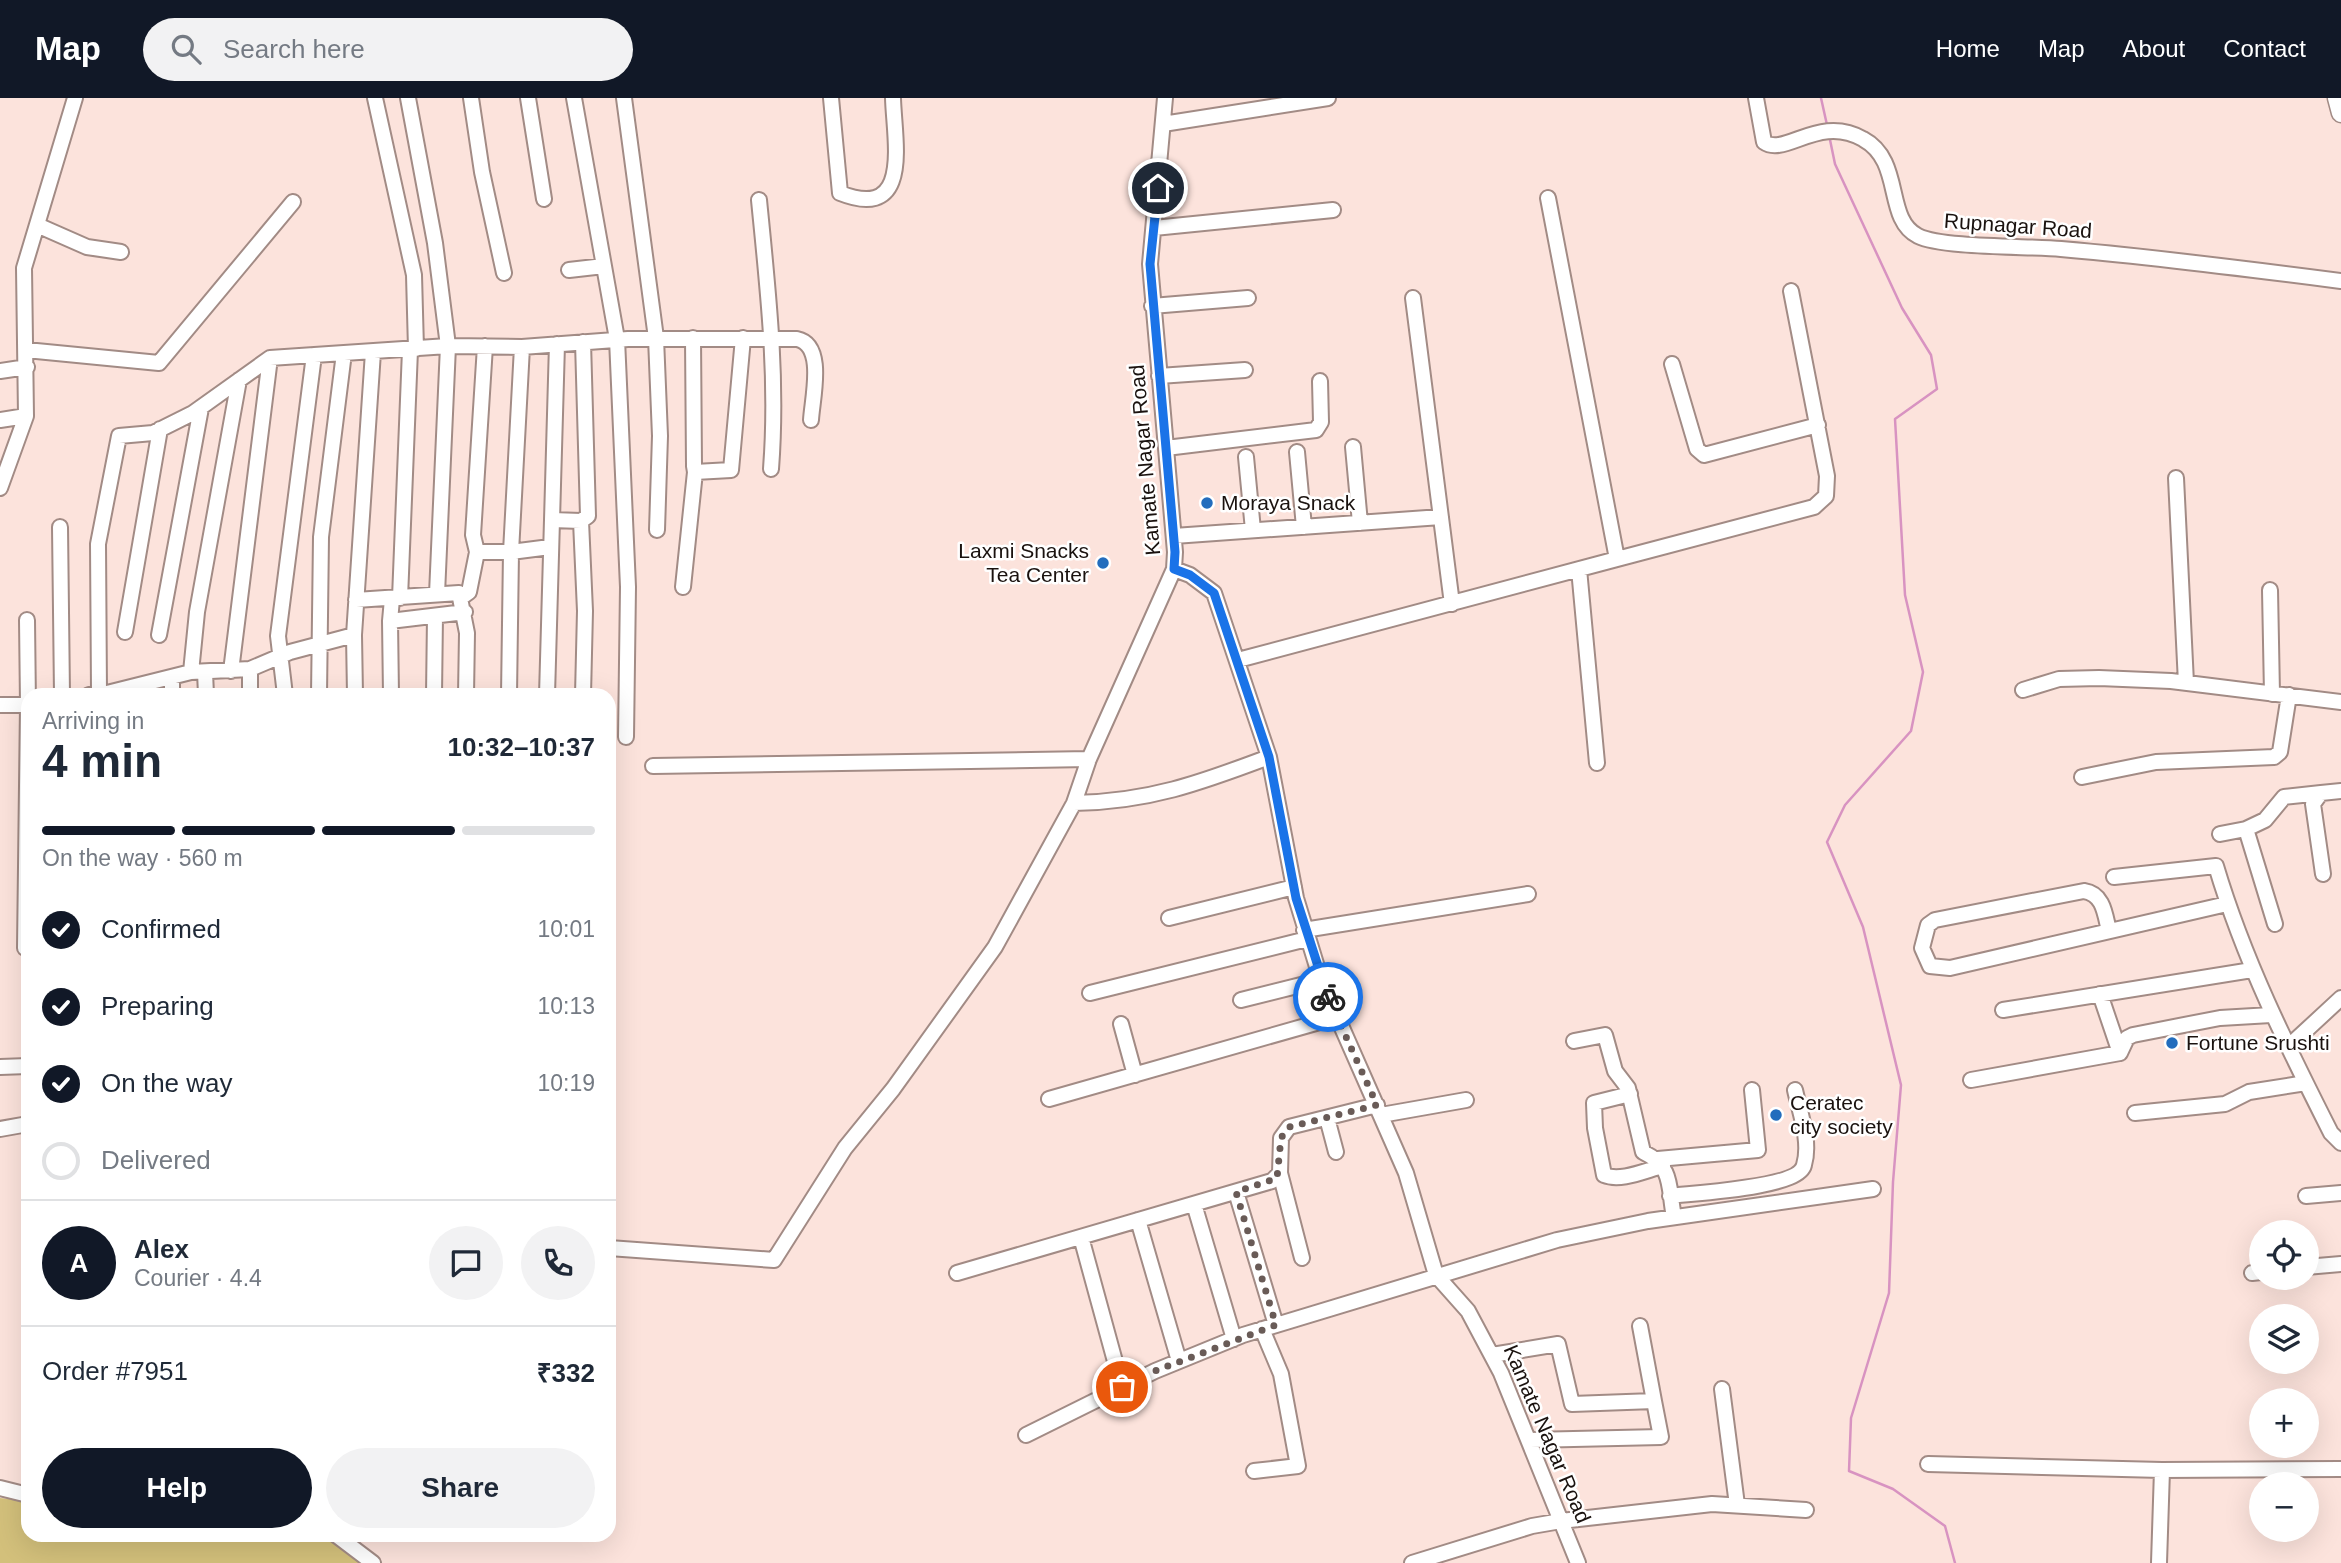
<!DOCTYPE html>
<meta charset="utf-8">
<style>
:root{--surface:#fff;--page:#f2f2f3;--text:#1f2937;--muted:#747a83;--line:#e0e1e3;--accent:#111827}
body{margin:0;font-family:Arial,sans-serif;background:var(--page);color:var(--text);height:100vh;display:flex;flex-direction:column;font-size:26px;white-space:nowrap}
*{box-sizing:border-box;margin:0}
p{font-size:23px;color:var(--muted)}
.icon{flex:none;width:38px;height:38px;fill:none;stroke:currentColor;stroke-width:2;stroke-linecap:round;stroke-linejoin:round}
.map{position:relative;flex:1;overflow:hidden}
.drawer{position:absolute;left:21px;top:590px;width:595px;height:854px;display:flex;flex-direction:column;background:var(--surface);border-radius:21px;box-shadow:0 7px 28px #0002}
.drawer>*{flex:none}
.controls{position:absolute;left:2249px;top:1122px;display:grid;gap:14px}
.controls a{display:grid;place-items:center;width:70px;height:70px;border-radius:50%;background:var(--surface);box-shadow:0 7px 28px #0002;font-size:35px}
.pin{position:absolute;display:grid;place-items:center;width:60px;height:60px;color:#fff;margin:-30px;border:4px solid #fff;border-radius:50%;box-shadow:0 2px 7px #0007}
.courier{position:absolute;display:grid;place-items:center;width:70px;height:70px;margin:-35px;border:5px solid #1a73e8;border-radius:50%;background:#fff;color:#222;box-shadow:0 2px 9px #0007}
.headline em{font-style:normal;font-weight:700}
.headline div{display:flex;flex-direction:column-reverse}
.headline{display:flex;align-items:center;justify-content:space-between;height:119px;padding:0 21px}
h1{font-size:46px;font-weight:700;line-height:52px}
.bar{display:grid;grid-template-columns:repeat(4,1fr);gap:10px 7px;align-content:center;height:84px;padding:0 21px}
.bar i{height:9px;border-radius:5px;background:var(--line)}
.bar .on{background:var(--accent)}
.bar p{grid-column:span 4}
.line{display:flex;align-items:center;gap:18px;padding:0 21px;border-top:2px solid var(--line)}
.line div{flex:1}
.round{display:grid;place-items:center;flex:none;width:74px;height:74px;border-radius:37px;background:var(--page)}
ol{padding:0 21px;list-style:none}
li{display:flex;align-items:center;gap:21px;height:77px}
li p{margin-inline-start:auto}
li .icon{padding:7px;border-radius:50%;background:var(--accent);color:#fff;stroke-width:4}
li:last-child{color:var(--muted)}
li i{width:38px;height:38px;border:4px solid var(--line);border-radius:50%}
.primary-button{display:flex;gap:14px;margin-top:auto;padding:14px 21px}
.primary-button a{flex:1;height:80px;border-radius:42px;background:var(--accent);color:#fff;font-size:28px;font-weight:700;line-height:80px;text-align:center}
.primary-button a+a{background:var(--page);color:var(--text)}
header{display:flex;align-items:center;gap:42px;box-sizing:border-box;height:98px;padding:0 35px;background:var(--accent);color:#fff}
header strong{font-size:33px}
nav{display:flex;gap:38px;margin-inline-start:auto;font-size:24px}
.search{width:490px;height:63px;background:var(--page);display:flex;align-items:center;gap:18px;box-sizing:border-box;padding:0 24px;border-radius:38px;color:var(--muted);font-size:26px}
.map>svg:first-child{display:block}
.green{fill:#d3c07b}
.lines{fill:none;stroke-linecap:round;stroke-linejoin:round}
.stream{stroke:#d893c1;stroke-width:2.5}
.minor-casing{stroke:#a28b85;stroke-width:18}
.major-casing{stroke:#a28b85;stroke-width:21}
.minor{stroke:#fff;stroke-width:14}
.major{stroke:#fff;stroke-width:18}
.done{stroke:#695b57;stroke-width:7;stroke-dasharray:0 12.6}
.route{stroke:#1a73e8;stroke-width:9}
.poi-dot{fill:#236dbd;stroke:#fff;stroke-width:2.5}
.labels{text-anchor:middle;stroke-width:5;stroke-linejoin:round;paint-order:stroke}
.street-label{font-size:21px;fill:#1a120f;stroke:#fff}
.poi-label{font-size:21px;fill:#1a120f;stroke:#fff;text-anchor:start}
</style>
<header>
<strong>Map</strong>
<div class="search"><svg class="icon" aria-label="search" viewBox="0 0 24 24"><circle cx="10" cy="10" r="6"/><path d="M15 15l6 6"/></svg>Search here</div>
<nav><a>Home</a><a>Map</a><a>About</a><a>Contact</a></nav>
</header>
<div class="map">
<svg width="2341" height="1465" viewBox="0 0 2341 1465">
<rect width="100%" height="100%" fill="#fce3dc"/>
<!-- green -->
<path class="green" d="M0,1400L28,1403V1437H340L372,1465H0Z"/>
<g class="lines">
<!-- stream -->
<path class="stream" d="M1821,0L1827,27
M1829,37L1835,66L1902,210L1931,257L1937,291L1895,321L1905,497L1923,574L1911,633L1845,707L1827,744L1863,829L1901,987L1893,1084L1889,1195L1851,1320L1849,1373L1893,1391L1945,1428L1955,1465"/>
<defs>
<path id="minor" d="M375,0L414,177L416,251
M408,0L435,145L448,248L437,496
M471,0L482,74L504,175
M528,0L544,101
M574,0L617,241L628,489L626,639
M624,0L656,240L660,338L657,432
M831,0L840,95C913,124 894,42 893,0
M1165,0L1150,166L1175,454L1174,471L1190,477L1214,495L1269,659L1296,800L1321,882L1406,1075L1436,1177L1468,1213L1501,1275L1578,1465
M1756,0L1764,44C1785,59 1819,16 1863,41C1904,63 1884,121 1918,138C1942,150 2029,148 2061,151C2154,159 2248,171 2341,183
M1163,26L1328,0
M759,102C768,193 778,280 771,371
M37,127L87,149L121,154
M1154,130L1333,112
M569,172L604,168
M1413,200L1452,506
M1152,208L1248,200
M693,240L694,368L695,374L731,372L743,240
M557,246L552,422L581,423L585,513L583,597
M485,248L473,437L477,454H511L522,249
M26,252L159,265L293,104
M1672,266L1697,351L1704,357L1818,327
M0,273L27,269
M1159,278L1245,272
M0,322L26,318
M1353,349L1360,425
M1166,350L1316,332L1321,324L1320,283
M1297,354L1304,429
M1246,359L1253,432
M2176,380L2186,585
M0,390L26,318L24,170L75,0
M581,423L588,418L583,244
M60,429L62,597
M1174,438L1441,419
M1617,461L1814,409L1826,398L1827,378L1791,193
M1579,471L1597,665
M683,489L695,374
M2270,492L2272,596
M462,499L469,494L477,454
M400,500L410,252
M392,501L390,523L465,514
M356,502L459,495L467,535L466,597
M390,523L391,597
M125,534L160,331
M159,537L201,310
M354,537L355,597
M1238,562L1617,461L1548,100
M250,571V597
M231,573L270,260
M191,574L197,514L239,282
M205,574L206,597
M172,579V597
M2023,592L2059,581L2099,580L2171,583L2341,604
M89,597L99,595L98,446L119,338L153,335L193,315L270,260L344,255
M99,597L191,574L250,571L290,554L354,537L373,254
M285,597L278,538L314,257
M319,597L321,439L344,255L448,248L522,249L628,241H797C826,247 812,301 811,322
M434,597L435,518
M509,597L511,454L550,449
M547,597L552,422
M0,607H28L27,522
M653,668L1089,661
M2082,679L2156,664L2274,659L2280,654L2289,597
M1074,705C1148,704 1200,685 1269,659
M2246,731L2275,826
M2220,736L2246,731L2265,722L2284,699L2321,695
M2323,776L2313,706L2321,695L2341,693
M2114,779L2216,768C2244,862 2287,948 2331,1035L2341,1045
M1169,820L1294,789
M1304,832L1528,796
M2109,833C2105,817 2104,796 2084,793L1935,822L1928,827L1922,850L1930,868L1950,870L2227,806
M25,850L28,607
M1090,895L1307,841
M2100,896L2120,955
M1241,902L1321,882
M2003,912L2252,872
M1121,926L1135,977
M1574,943L1605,937L1615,973L1628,990L1643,1054C1674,1069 1668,1089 1674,1119
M2288,949L2341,900
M0,969L28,968
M1971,982L2120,955L2127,940L2133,937L2220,920L2271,917
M1630,996L1594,1005L1595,1030L1604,1077C1621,1084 1646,1072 1663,1068
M1049,1001L1337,919
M2135,1015L2225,1006L2249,994L2306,985
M1381,1017L1466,1002
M1327,1020L1336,1054
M0,1031L28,1026
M1658,1061L1758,1052L1752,992
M1280,1075L1302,1160
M1236,1094L1276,1227
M1670,1098C1694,1095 1799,1090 1804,1067C1811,1044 1800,1015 1795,992
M2306,1098L2341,1095
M1194,1106L1234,1241
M1138,1122L1179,1263
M1081,1139L1122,1289
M609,1150L774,1162L845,1050L893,991L995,849L1074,705L1089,661L1174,471
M2306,1169L2341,1166
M957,1175L1272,1083L1280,1075L1281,1040L1289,1029L1377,1007
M2252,1175L2261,1174
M1492,1257L1558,1246L1572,1306L1654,1303L1640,1228
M1722,1291L1737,1407
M1026,1337L1155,1273L1243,1237L1557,1142L1648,1123L1873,1091
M1530,1342L1661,1339L1654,1303
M1928,1366L2162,1372L2341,1371
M1254,1373L1298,1368L1281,1276L1262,1231
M0,1390L28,1397
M336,1437L373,1465
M1412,1465L1532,1428L1561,1423L1712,1406L1806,1412
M2159,1465L2162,1372"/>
<path id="major" d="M2337,0L2341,15"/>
</defs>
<!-- minor casing -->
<use href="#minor" class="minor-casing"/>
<!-- major casing -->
<use href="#major" class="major-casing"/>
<!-- minor -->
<use href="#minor" class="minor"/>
<!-- major -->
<use href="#major" class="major"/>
</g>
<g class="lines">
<!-- done -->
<path class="done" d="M1122,1289L1155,1273L1276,1227L1236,1094L1277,1080L1281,1040L1289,1029L1377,1007L1328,899"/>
<!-- route -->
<path class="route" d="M1158,90L1150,166L1175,454L1174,471L1190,477L1214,495L1269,659L1296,800L1328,899"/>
</g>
<!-- markers -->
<g class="poi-dot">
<circle cx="1207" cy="405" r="7"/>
<circle cx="1103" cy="465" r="7"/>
<circle cx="2172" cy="945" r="7"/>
<circle cx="1776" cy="1017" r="7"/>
</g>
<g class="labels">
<!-- street labels -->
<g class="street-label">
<text transform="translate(2018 128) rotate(4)" y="7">Rupnagar Road</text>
<text transform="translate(1145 362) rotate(-95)" y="7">Kamate Nagar Road</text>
<text transform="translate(1547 1336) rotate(67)" y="7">Kamate Nagar Road</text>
</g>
<!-- poi labels -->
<g class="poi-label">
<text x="1221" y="412">Moraya Snack</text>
<text x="1089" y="460" text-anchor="end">Laxmi Snacks<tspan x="1089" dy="24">Tea Center</tspan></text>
<text x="2186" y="952">Fortune Srushti</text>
<text x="1790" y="1012">Ceratec<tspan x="1790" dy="24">city society</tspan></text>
</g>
</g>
</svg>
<div class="controls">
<a><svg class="icon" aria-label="locate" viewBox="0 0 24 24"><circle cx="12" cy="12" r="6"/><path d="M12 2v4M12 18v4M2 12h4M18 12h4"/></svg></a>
<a><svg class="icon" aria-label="layers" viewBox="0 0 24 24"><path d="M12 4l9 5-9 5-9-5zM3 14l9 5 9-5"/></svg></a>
<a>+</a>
<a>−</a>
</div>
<div class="pin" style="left:1122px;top:1289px;background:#ea580c"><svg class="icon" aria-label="bag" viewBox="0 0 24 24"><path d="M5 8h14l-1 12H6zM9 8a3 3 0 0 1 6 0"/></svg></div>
<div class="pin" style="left:1158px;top:90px;background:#1f2937"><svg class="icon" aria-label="home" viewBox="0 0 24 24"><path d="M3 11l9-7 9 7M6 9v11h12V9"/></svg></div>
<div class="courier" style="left:1328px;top:899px"><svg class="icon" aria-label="bike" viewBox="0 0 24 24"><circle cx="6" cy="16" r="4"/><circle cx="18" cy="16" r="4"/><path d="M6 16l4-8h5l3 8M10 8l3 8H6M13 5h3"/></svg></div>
<section class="drawer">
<div class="headline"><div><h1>4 min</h1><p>Arriving in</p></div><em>10:32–10:37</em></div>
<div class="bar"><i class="on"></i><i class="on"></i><i class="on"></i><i></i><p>On the way · 560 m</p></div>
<ol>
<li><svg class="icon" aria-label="check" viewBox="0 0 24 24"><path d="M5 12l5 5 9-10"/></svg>Confirmed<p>10:01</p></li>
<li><svg class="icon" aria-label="check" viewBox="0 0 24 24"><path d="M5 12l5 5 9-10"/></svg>Preparing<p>10:13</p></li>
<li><svg class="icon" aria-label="check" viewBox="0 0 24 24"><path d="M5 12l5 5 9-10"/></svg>On the way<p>10:19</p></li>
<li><i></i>Delivered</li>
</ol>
<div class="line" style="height:126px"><b class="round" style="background:var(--accent);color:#fff">A</b><div><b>Alex</b><p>Courier · 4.4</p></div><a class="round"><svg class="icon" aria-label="chat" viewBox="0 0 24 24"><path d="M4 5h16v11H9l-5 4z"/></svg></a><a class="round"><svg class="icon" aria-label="phone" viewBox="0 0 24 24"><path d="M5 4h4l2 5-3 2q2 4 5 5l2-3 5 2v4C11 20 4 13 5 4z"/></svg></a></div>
<div class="line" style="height:91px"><div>Order #7951</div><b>₹332</b></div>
<div class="primary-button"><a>Help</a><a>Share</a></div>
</section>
</div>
